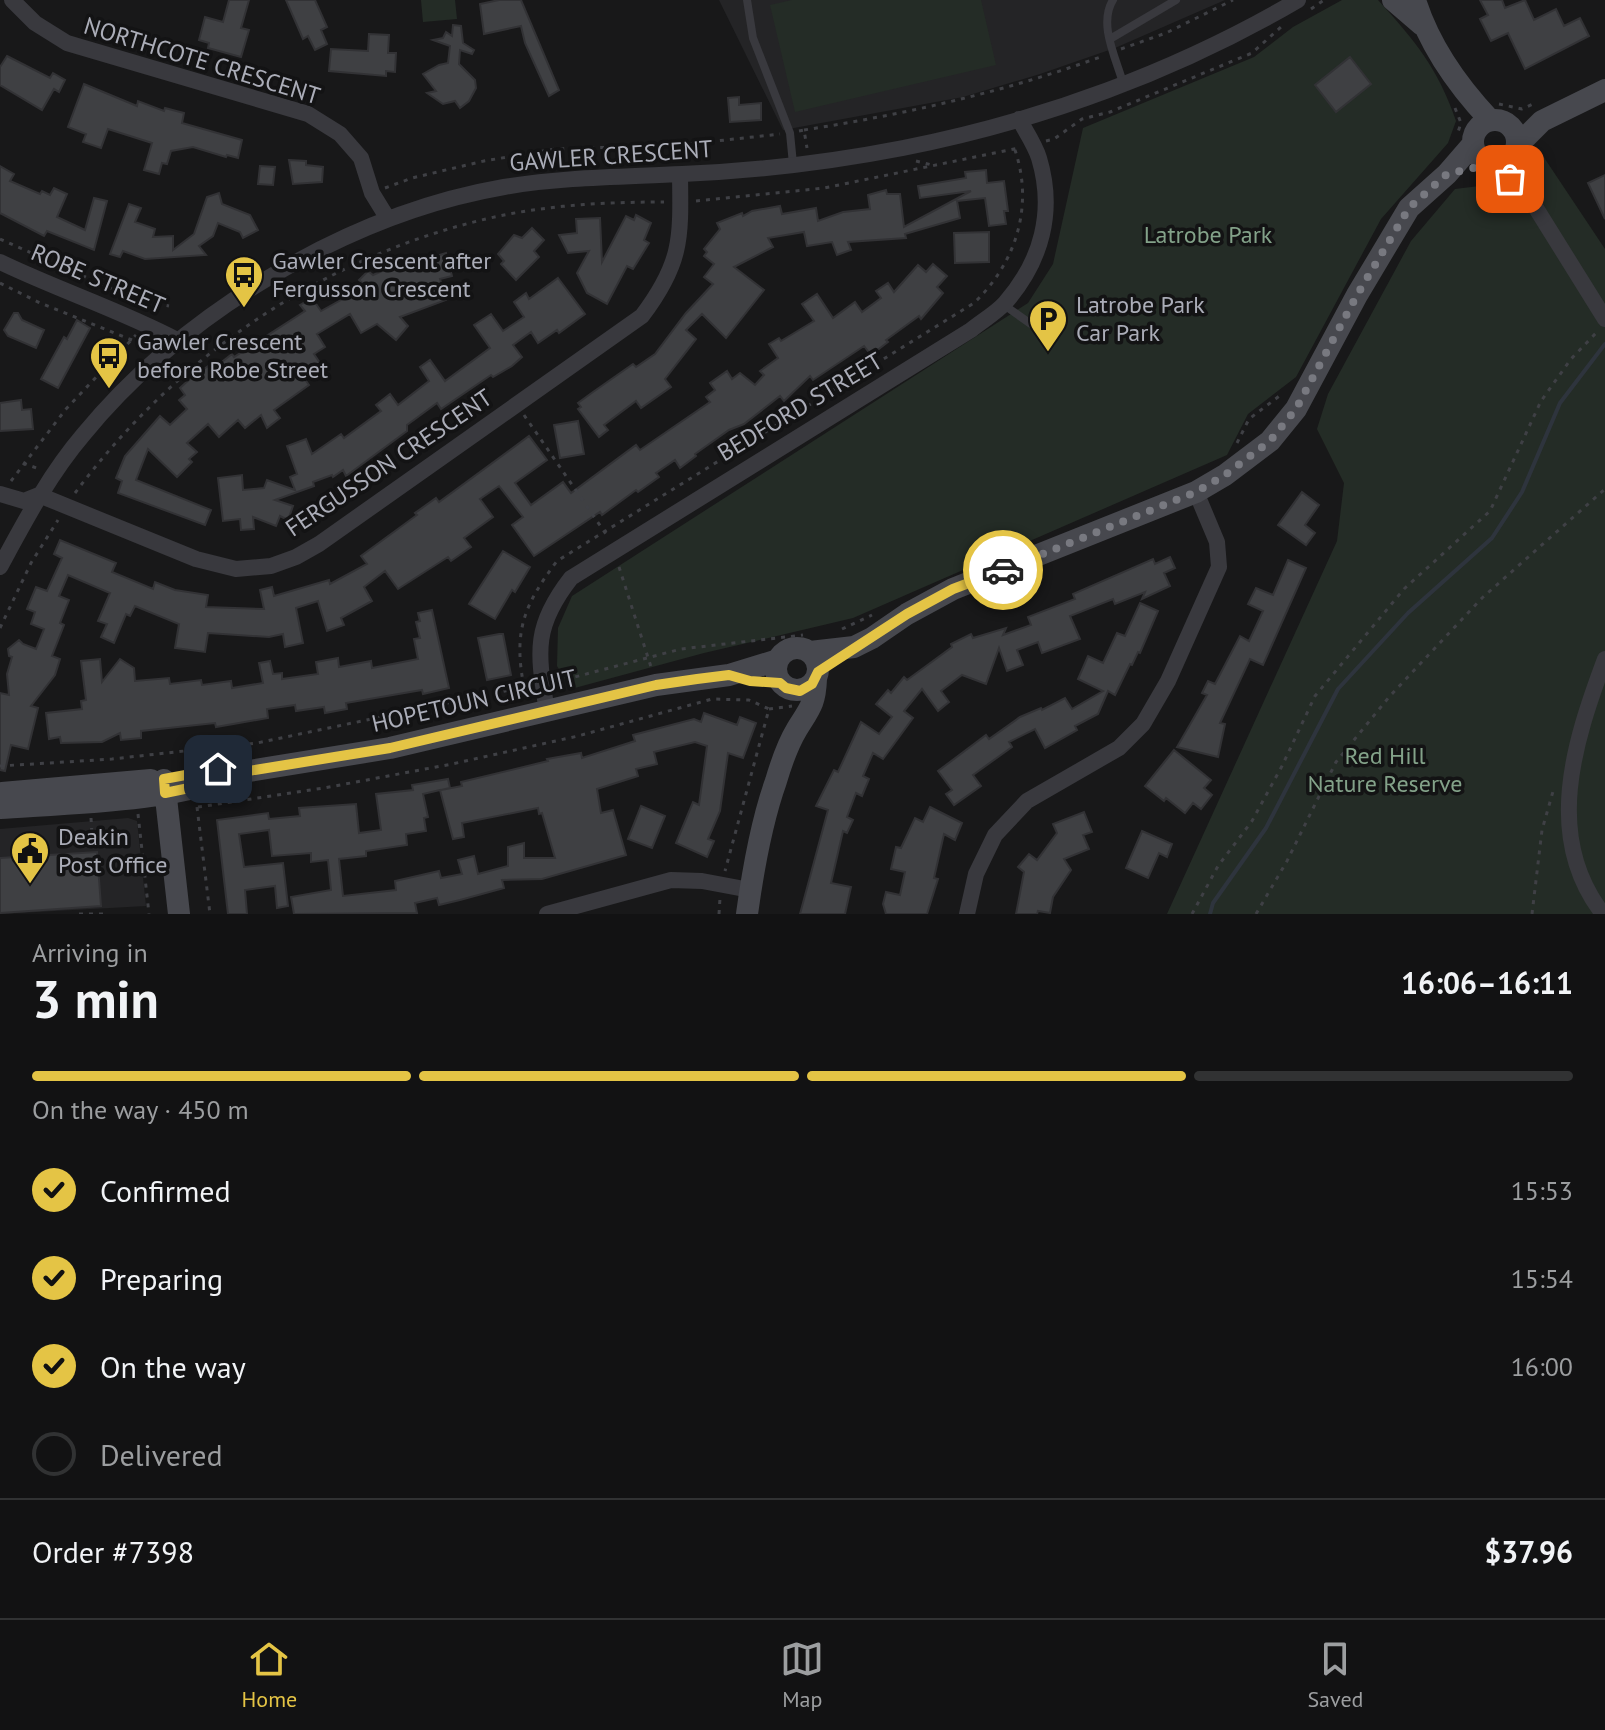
<!DOCTYPE html>
<meta charset="utf-8">
<style>
:root{--surface:#121213;--page:#1f2021;--text:#f1f3f6;--muted:#9c9ea0;--line:#313233;--accent:#e4c445}
body{margin:0;font-family:"PT Sans",sans-serif;background:var(--page);color:var(--text);height:100vh;display:flex;flex-direction:column;font-size:30px;white-space:nowrap}
*{box-sizing:border-box;margin:0}
p{font-size:26px;color:var(--muted)}
.icon{flex:none;width:44px;height:44px;fill:none;stroke:currentColor;stroke-width:2;stroke-linecap:round;stroke-linejoin:round}
.map{position:relative;height:914px;overflow:hidden}
.sheet{display:flex;flex-direction:column;background:var(--surface);flex:1}
.sheet>*{flex:none}
.pin{position:absolute;display:grid;place-items:center;width:68px;height:68px;color:#fff;margin:-34px;border-radius:16px;box-shadow:0 4px 12px #0006}
.courier{position:absolute;display:grid;place-items:center;width:80px;height:80px;margin:-40px;border:6px solid #e4c445;border-radius:50%;background:#fff;color:#222;box-shadow:0 2px 10px #0007}
.summary em{font-style:normal;font-weight:800}
.summary div{display:flex;flex-direction:column-reverse}
.summary{display:flex;align-items:center;justify-content:space-between;height:136px;padding:0 32px}
h1{font-size:52px;font-weight:800;line-height:60px}
.bar{display:grid;grid-template-columns:repeat(4,1fr);gap:12px 8px;align-content:center;height:96px;padding:0 32px}
.bar i{height:10px;border-radius:6px;background:var(--line)}
.bar .active{background:var(--accent)}
.bar p{grid-column:span 4}
.line{display:flex;align-items:center;gap:20px;padding:0 32px;border-top:2px solid var(--line)}
.line div{flex:1}
ol{padding:0 32px;list-style:none}
li{display:flex;align-items:center;gap:24px;height:88px}
li p{margin-inline-start:auto}
li .icon{padding:8px;border-radius:50%;background:var(--accent);color:#111;stroke-width:4}
li:last-child{color:var(--muted)}
li i{width:44px;height:44px;border:4px solid var(--line);border-radius:50%}
.tabs{display:flex;justify-content:space-around;align-items:center;height:112px;border-top:2px solid var(--line);background:var(--surface);font-size:22px;color:var(--muted)}
.tabs a{display:grid;justify-items:center;gap:4px}
.tabs .active{color:var(--accent)}
.map>svg:first-child{display:block}
.built{fill:#242426}
.green{fill:#242c26}
.lines{fill:none;stroke-linecap:round;stroke-linejoin:round}
.stream{stroke:#2e343d;stroke-width:4}
.building{fill:#3f4043;stroke:#323235;stroke-width:2;fill-rule:evenodd}
.path{stroke:#3f4045;stroke-width:3;stroke-dasharray:4 6;stroke-linecap:butt}
.lane{stroke:#39393e;stroke-width:8}
.street{stroke:#39393e;stroke-width:16}
.secondary{stroke:#47484e;stroke-width:22}
.done{stroke:#787980;stroke-width:8;stroke-dasharray:0 14.4}
.route{stroke:#e4c445;stroke-width:10}
.labels{text-anchor:middle;stroke-width:7;stroke-linejoin:round;paint-order:stroke}
.street-label{font-size:24px;fill:#abadb8;stroke:#131314}
.park-label{font-size:24px;fill:#83a289;stroke:#131314}
.poi-label{font-size:24px;fill:#abadb8;stroke:#131314;text-anchor:start}
</style>
<div class="map">
<svg width="1605" height="914" viewBox="0 0 1605 914">
<rect width="100%" height="100%" fill="#181819"/>
<!-- built -->
<path class="built" d="M719,0H1225L1115,48L1040,74L963,97L783,130Z
M128,818L137,821L146,906L0,914V829Z"/>
<!-- green -->
<path class="green" d="M421,0H455L457,19L423,22Z
M792,0H981L996,65L795,112L770,5Z
M1342,0H1378C1415,41 1438,68 1456,121L1448,143L1381,219L1296,377L1248,414L1227,455L853,618L704,653L571,689L557,666L558,628L572,596L1028,303L1053,264L1083,128L1254,57L1293,27Z
M1539,150L1605,249V914H1167L1337,541L1344,483L1317,429L1328,394L1411,241L1455,189L1496,184Z"/>
<g class="lines">
<!-- stream -->
<path class="stream" d="M1210,914L1213,903L1266,828L1338,689L1408,613L1492,538L1522,492L1560,403L1605,344"/>
</g>
<!-- building -->
<path class="building" d="M229,0H249L241,28L249,30L241,57L208,48L209,43L199,40L205,17L223,22Z
M286,0H315L327,27L321,30L327,44L315,50L308,36L303,39Z
M499,0H521L559,90L549,96L525,43L521,26L484,34L480,4Z
M1480,0H1502L1505,8L1525,0L1534,20L1556,9L1564,26L1580,18L1589,36L1525,69L1508,33L1491,41L1480,19L1488,15Z
M453,25L461,26L463,43L474,50L472,54L460,50L459,64L475,80L476,88L469,101L460,108L455,101L443,104L427,93L436,91L423,74L439,65L448,63L450,46L433,40L443,38L446,32L452,36Z
M369,34L389,35L388,53H396L395,72L386,71V76L329,71L331,49L368,51Z
M7,56L50,78L53,73L65,80L59,92L54,89L42,110L0,85V67Z
M1350,57L1371,84L1336,112L1315,85Z
M84,84L137,106L138,101L164,111L165,108L184,113L182,123L242,140L238,158L227,155L226,157L193,147L171,151L167,164L162,163L159,174L144,170L152,143L108,129L101,148L83,142L86,134L68,127Z
M739,97V105L761,103V120L730,122L728,98Z
M289,160L306,161V165L323,167L322,182L293,184Z
M0,166L14,174L10,181L40,194L42,191L50,195L54,188L67,194L57,217L85,230L94,198L107,201L94,250L47,231L44,236L0,213Z
M260,166L275,167L273,185L258,184Z
M986,170L987,183L1004,181L1008,211H1004L1006,224L989,226L985,198L957,201L960,218L905,234L906,238L848,242L851,250L837,255L832,242L807,246L804,232L768,238L773,247L734,267L764,290L726,338L702,314L686,330L696,339L665,379L671,387L641,408L636,401L604,425L608,430L599,437L578,409L581,407L578,403L593,392L633,364L636,367L655,354L686,313L713,284L704,277L714,264L704,256L707,252L704,249L720,229L717,223L742,213L743,216L752,211L780,206L782,214L816,208L818,221L843,212L870,209L868,195L886,190L887,194H900L904,227L971,191L920,198L918,186L966,178L965,172Z
M1605,175V219L1588,183Z
M219,193L222,204L250,215L258,230L243,238L240,232L218,223L213,236L199,246L206,255L145,259L123,251L120,257L110,254L129,204L141,208L135,222L155,229L153,237L173,236V250L194,234L207,197Z
M636,215L651,223L644,240L649,243L633,269L627,266L607,304L587,293L577,273L589,251L568,253L559,235L577,233L576,219L600,218L602,262L626,216L634,220Z
M532,228L544,240L534,251L539,257L516,280L501,264L504,261L498,254L514,235L522,238Z
M989,232V262L955,263L954,233Z
M446,253L452,276L440,279L446,300L400,317L408,326L396,340L377,324L361,333L350,314L317,334L325,347L314,354L322,366L304,378L309,385L274,410L280,418L267,428L261,415L245,428L238,420L219,437L208,424L187,443L197,452L189,459L192,462L177,477L148,449L136,480L211,510L205,525L118,493L122,481L116,478L125,456L160,416L170,425L187,409L179,400L185,395L180,388L191,378L211,364L214,368L232,354L234,357L305,311L300,305L312,298L321,311L366,286L359,280L368,271L373,275L398,264L400,267Z
M933,264L947,276L937,287L943,293L921,319L919,316L886,340L888,342L871,355L864,346L813,380L810,376L784,401L780,396L744,424L729,430L695,454L696,456L680,468L675,460L656,473L659,477L638,492L636,490L602,515L600,512L534,556L512,525L523,517L499,486L480,499L493,517L464,538L471,547L451,561L448,557L398,589L385,571L364,587L372,601L341,618L344,625L327,631L318,601L296,608L303,643L285,647L283,634L269,637L208,633L205,652L175,648L179,624L135,606L130,616L126,614L114,643L101,637L107,624L98,621L110,593L68,575L59,596L69,600L60,623L64,625L52,656L60,659L55,675L31,706L38,708L28,749L11,745L5,771L0,770V693L9,695L7,674L12,657L9,656L8,649L19,640L23,644L36,649L44,629L31,624L35,612L27,609L36,587L47,591L62,558L54,554L60,540L116,563L112,572L153,589L155,582L175,590L208,595L206,607L264,609L260,590L272,587L274,596L329,580L330,584L367,564L361,556L417,515L415,513L436,498L439,502L529,436L547,460L515,483L531,505L563,482L571,493L636,445L640,450L710,402L706,397L715,390L710,383L727,371L732,379L740,373L755,385L764,375L760,371L778,358L769,344L779,338L781,341L814,321L802,304L817,294L833,318L855,302L862,312L881,298L876,291L888,283L894,292L918,265L926,272Z
M558,278L585,314L559,333L557,330L538,343L531,332L513,345L522,357L512,366L493,377L491,375L441,409L437,403L407,425V431L346,476L343,470L333,477L332,475L313,482L314,486L275,500L293,506L288,520L280,516L276,526L253,517L254,529L241,530L240,519L223,521L218,478L242,475L243,490L264,488L267,480L295,490L290,477L297,474L287,446L306,439L312,454L341,434L344,438L381,411L376,405L390,394L398,405L429,381L420,367L430,360L445,381L490,348L474,325L491,314L503,331L524,317L514,302L526,293L529,299Z
M14,313H18L22,320L44,330L36,348L8,336L4,330Z
M77,320L90,328L58,388L41,379L64,337L67,339Z
M21,400L22,410L31,409L33,429L0,431V403Z
M578,421L584,454L560,458L554,425Z
M1302,492L1319,505L1305,525L1315,533L1306,545L1278,525Z
M503,551L530,567L515,592L512,590L495,619L469,604Z
M1170,557L1175,568L1164,573L1170,586L1142,599L1145,592L1115,604L1113,599L1070,616L1080,639L1042,653L1038,642L1017,650L1023,665L1007,671L999,648L986,684L962,675L941,691L949,702L938,711L922,689L904,711L913,718L883,759L873,753L863,776L869,779L862,796L856,793L847,817L853,820L847,833L843,831L831,883L851,887L845,914H800L828,810L816,806L834,770L838,772L861,722L879,734L892,717L876,704L888,690L891,693L904,677L907,680L952,647L951,644L971,634L973,638L1006,628L1003,635L1031,625L1028,617L1075,599L1073,594L1153,559L1155,564Z
M1288,560L1306,568L1263,665L1250,659L1220,723L1225,724L1218,757L1177,747L1207,695L1202,693L1208,681L1215,684L1240,636L1249,641L1263,611L1248,604L1256,588L1273,595Z
M1140,603L1158,611L1140,653L1138,652L1132,665L1130,664L1115,695L1108,691L1098,714L1075,726L1077,730L1045,748L1035,729L1009,742L1012,747L973,775L981,786L954,805L946,794L952,790L938,771L986,735L989,739L1020,717L1041,708L1042,710L1065,698L1072,709L1103,691L1078,679L1088,656L1103,663L1117,633L1125,636Z
M432,610L449,688L423,694L422,690L346,703L347,709L325,713L324,707L296,711L295,705L267,709L268,718L216,727L215,723L141,731V738L121,740L120,733L102,742L61,743L60,737L49,739L46,713L82,709L81,701L86,700L81,661L100,659L102,682L120,659L134,668L135,681L169,678L170,684L201,680L202,685L231,681L232,688L263,683L259,663L270,661L273,674L282,673V679L318,674L316,662L338,658L339,667L371,661L372,668L418,659L414,639L420,638L416,622L420,621L418,613Z
M499,634H503L511,675L487,680L478,638Z
M704,713L737,725L740,717L756,723L743,758L728,753L720,811L708,839L714,841L707,857L676,843L693,802L699,805L707,746L695,742L654,752L657,764L636,769L638,776L597,789L601,813L613,810L626,855L542,879L502,880L504,888L460,900L439,905L437,898L415,903L417,913L294,914L291,897L331,890L328,860L311,862V853L272,856L269,830L239,834L244,867L283,863L288,906L277,908L275,886L245,890L247,914H228L217,820L268,813L269,819L300,816L299,808L356,804L359,833L381,830L376,794L413,790L412,785L448,779L450,788L441,790L462,786L461,782L548,761L547,759L581,753L582,758L635,741L633,735L694,719L701,722ZM440,790L453,839L464,837L462,823L538,808L539,814L542,813L555,858H524V843L508,847V866L478,874L474,856L458,860L462,874L441,878L439,871L395,881L396,890L343,896L339,859L366,856V851L407,845L406,834L426,831L424,818L428,817L423,794Z
M1174,750L1211,780L1204,788L1212,795L1201,809L1193,803L1185,813L1166,798L1164,801L1145,786Z
M641,806L665,816L652,848L628,839Z
M930,807L962,823L955,840L944,834L934,878L938,879L927,914H886L883,904L886,892L900,895L905,872L891,869L896,847L901,848L915,818L923,822Z
M1084,812L1092,832L1083,835L1089,849L1064,859L1071,870L1053,897L1050,913L1038,911L1037,914H1016L1024,872L1018,867L1029,854L1037,860L1057,833L1053,824Z
M1142,831L1172,844L1167,857L1159,853L1148,878L1126,868Z
M97,852L101,906L0,913V858Z"/>
<g class="lines">
<!-- path -->
<path class="path" d="M1311,9L1324,0
M1121,49L1166,33L1233,0
M1499,104L1522,109L1533,104
M1455,108L1461,123L1457,135
M804,130C906,114 1005,92 1103,56
M799,131L804,130L807,148
M1046,141L1054,139L1082,119L1110,112L1252,53L1281,27
M916,161L932,165
M385,188L412,178L484,161L555,149L680,145L780,134
M696,201L824,188L1019,148
M0,239L135,299L169,306
M0,283L38,302L132,340
M524,415L608,537
M1237,443L1249,419L1282,394
M23,463L39,469
M11,481L66,409L136,335
M75,493C177,356 322,257 490,218C547,205 606,202 664,202
M619,567L652,670
M0,628L31,563L58,520
M842,629L872,615
M556,682L681,649L803,635
M524,687C513,631 524,605 557,561L974,303C1016,263 1034,206 1015,150
M769,709L792,706
M0,766L112,759L257,743L529,686
M197,807L210,914
M198,807L324,788L452,764L578,736L712,699L749,700L769,709L725,871
M138,814L149,914
M91,818L92,835
M79,914H104
M719,914L720,898
M1192,914L1218,866L1252,821L1282,766L1315,696L1404,589L1490,511L1541,401L1571,359L1597,332
M1256,914L1287,861L1336,762L1389,697L1482,598L1605,489
M1532,914L1542,830L1554,788"/>
<!-- lane -->
<path class="lane" d="M747,0L753,38L790,133L793,164
M1113,0C1098,24 1116,58 1123,83
M1110,39L1176,0
M1004,305L1045,334"/>
<!-- street -->
<path class="street" d="M12,0L35,23L67,43L308,114L340,134L361,158L372,193L388,219
M1515,153L1526,192L1605,319
M1494,165L1525,191
M0,262C58,290 120,310 177,340
M0,494L24,501L39,495L196,559L236,569L271,566L296,557L319,544L642,316C682,263 681,239 680,175
M0,567C25,521 49,475 83,435C183,313 348,214 504,187C563,177 622,177 682,174C755,171 831,162 903,148C1041,121 1177,71 1298,0
M547,712C538,653 532,628 571,578L971,330C982,321 996,313 1005,303C1042,261 1055,211 1039,158C1035,145 1026,132 1019,119
M547,914L671,880L702,881L750,890
M967,914L976,874L995,835L1027,801L1119,748L1143,724L1168,681L1219,567L1217,542L1196,492
M1603,914C1543,837 1574,742 1605,659"/>
<!-- secondary -->
<path class="secondary" d="M1393,0L1422,25
M1415,0C1429,45 1458,86 1490,120
M1473 142a22 22 0 1 1 44 0a22 22 0 1 1-44 0Z
M1517,146L1542,121L1605,90
M776 669a21 21 0 1 1 42 0a21 21 0 1 1-42 0Z
M810,652L854,647L872,638L907,614L953,589L1196,492L1225,475L1270,441L1296,409L1357,295L1409,208L1447,174L1473,144
M164,780L179,914
M2,793L151,780
M0,808C52,804 191,801 230,774L390,748L656,685L729,675L778,660
M747,914C753,870 761,823 776,781C781,764 788,744 797,729C810,708 815,704 816,679"/>
</g>
<g class="lines">
<!-- done -->
<path class="done" d="M1003,570L1196,492L1225,475L1270,441L1296,409L1357,295L1409,208L1447,174L1490,164L1510,179"/>
<!-- route -->
<path class="route" d="M218,769L164,779L165,793L218,782L230,774L390,748L656,685L697,679L729,675L750,681L780,683L786,688L800,691L812,684L818,672L907,614L953,589L1003,570"/>
</g>
<!-- icons -->
<defs>
<symbol id="bus-pin" viewBox="-11 -11 22 30"><path d="M0 17L-7.5 6A9.5 9.5 0 1 1 7.5 6Z" fill="#e4c445" stroke="#131314"/><path d="M-5-6H5V4H4V6H2V4H-2V6H-4V4H-5ZM-3.5-4V0h7V-4ZM-3.5 1.2v1.5H-2V1.2ZM2 1.2v1.5H3.5V1.2Z" fill="#111"/></symbol>
<symbol id="parking-pin" viewBox="-11 -11 22 30"><path d="M0 17L-7.5 6A9.5 9.5 0 1 1 7.5 6Z" fill="#e4c445" stroke="#131314"/><path d="M-3.5-5.5H1a3.5 3.5 0 0 1 0 7H-1V5.5H-3.5ZM-1-3.4V-.6H.8a1.4 1.4 0 0 0 0-2.8Z" fill="#111"/></symbol>
<symbol id="civic-pin" viewBox="-11 -11 22 30"><path d="M0 17L-7.5 6A9.5 9.5 0 1 1 7.5 6Z" fill="#e4c445" stroke="#131314"/><path d="M-.6-6.5H3V-4.5H.6V-3L4-1V1h2V6H-6V1h2V-1L-.6-3ZM-1.2 2.5V6h2.4V2.5Z" fill="#111"/></symbol>
</defs>
<g fill-rule="evenodd">
<use href="#bus-pin" x="222" y="253" width="44" height="60"/>
<use href="#parking-pin" x="1026" y="297" width="44" height="60"/>
<use href="#bus-pin" x="87" y="334" width="44" height="60"/>
<use href="#civic-pin" x="8" y="829" width="44" height="60"/>
</g>
<g class="labels">
<!-- street labels -->
<g class="street-label">
<text transform="translate(202 61) rotate(17)" y="8">NORTHCOTE CRESCENT</text>
<text transform="translate(611 156) rotate(-4)" y="8">GAWLER CRESCENT</text>
<text transform="translate(98 279) rotate(23)" y="8">ROBE STREET</text>
<text transform="translate(800 407) rotate(-31)" y="8">BEDFORD STREET</text>
<text transform="translate(389 463) rotate(-34)" y="8">FERGUSSON CRESCENT</text>
<text transform="translate(474 701) rotate(-13)" y="8">HOPETOUN CIRCUIT</text>
</g>
<!-- park labels -->
<g class="park-label">
<text x="1208" y="243">Latrobe Park</text>
<text x="1385" y="764">Red Hill<tspan x="1385" dy="28">Nature Reserve</tspan></text>
</g>
<!-- poi labels -->
<g class="poi-label">
<text x="272" y="269">Gawler Crescent after<tspan x="272" dy="28">Fergusson Crescent</tspan></text>
<text x="1076" y="313">Latrobe Park<tspan x="1076" dy="28">Car Park</tspan></text>
<text x="137" y="350">Gawler Crescent<tspan x="137" dy="28">before Robe Street</tspan></text>
<text x="58" y="845">Deakin<tspan x="58" dy="28">Post Office</tspan></text>
</g>
</g>
</svg>
<div class="pin" style="left:1510px;top:179px;background:#ea580c"><svg class="icon" aria-label="bag" viewBox="0 0 24 24"><path d="M5 8h14l-1 12H6zM9 8a3 3 0 0 1 6 0"/></svg></div>
<div class="pin" style="left:218px;top:769px;background:#1f2937"><svg class="icon" aria-label="home" viewBox="0 0 24 24"><path d="M3 11l9-7 9 7M6 9v11h12V9"/></svg></div>
<div class="courier" style="left:1003px;top:570px"><svg class="icon" aria-label="car" viewBox="0 0 24 24"><path d="M5 17H2v-5l4-1 3-4h7l3 4 3 1v5h-3M9 17h6M6 11h13"/><circle cx="7" cy="17" r="2"/><circle cx="17" cy="17" r="2"/></svg></div>
</div>
<section class="sheet">
<div class="summary"><div><h1>3 min</h1><p>Arriving in</p></div><em>16:06–16:11</em></div>
<div class="bar"><i class="active"></i><i class="active"></i><i class="active"></i><i></i><p>On the way · 450 m</p></div>
<ol>
<li><svg class="icon" aria-label="check" viewBox="0 0 24 24"><path d="M5 12l5 5 9-10"/></svg>Confirmed<p>15:53</p></li>
<li><svg class="icon" aria-label="check" viewBox="0 0 24 24"><path d="M5 12l5 5 9-10"/></svg>Preparing<p>15:54</p></li>
<li><svg class="icon" aria-label="check" viewBox="0 0 24 24"><path d="M5 12l5 5 9-10"/></svg>On the way<p>16:00</p></li>
<li><i></i>Delivered</li>
</ol>
<div class="line" style="height:104px"><div>Order #7398</div><b>$37.96</b></div>
</section>
<nav class="tabs">
<a class="active"><svg class="icon" aria-label="home" viewBox="0 0 24 24"><path d="M3 11l9-7 9 7M6 9v11h12V9"/></svg>Home</a>
<a><svg class="icon" aria-label="map" viewBox="0 0 24 24"><path d="M3 6l6-2 6 2 6-2v14l-6 2-6-2-6 2zM9 4v14M15 6v14"/></svg>Map</a>
<a><svg class="icon" aria-label="saved" viewBox="0 0 24 24"><path d="M7 4h10v16l-5-4-5 4z"/></svg>Saved</a>
</nav>
